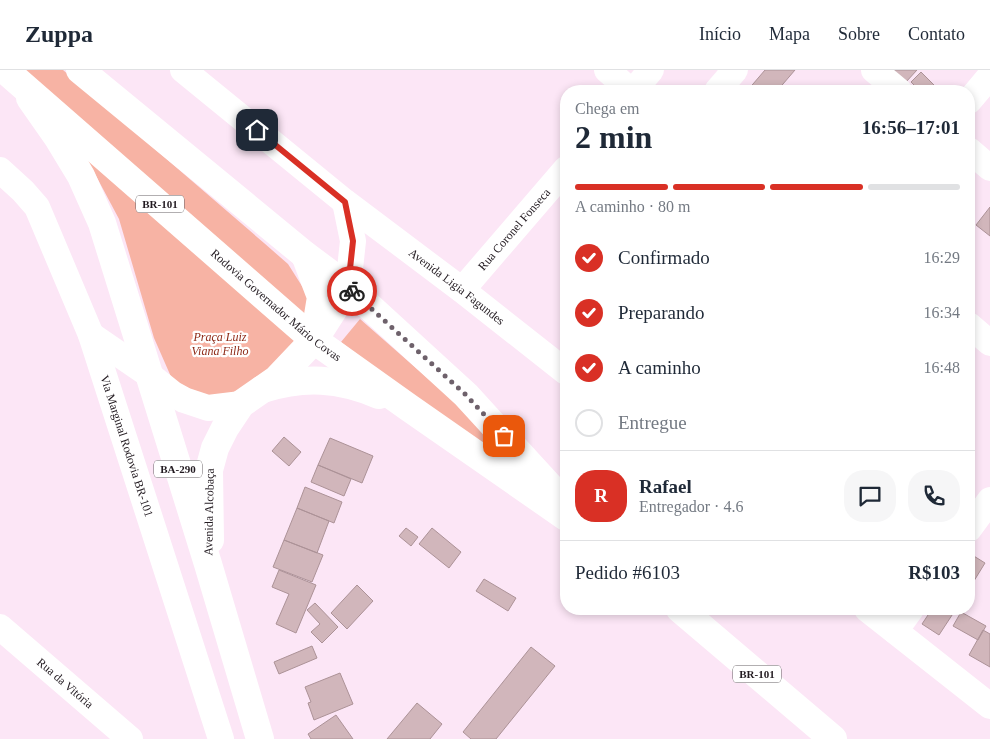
<!DOCTYPE html>
<html lang="pt">
<meta charset="utf-8">
<style>
:root{--surface:#fff;--page:#f6f6f7;--text:#1f2937;--muted:#747a83;--line:#e0e1e3;--accent:#d93025}
body{margin:0;font-family:Georgia,serif;background:var(--page);color:var(--text);height:100vh;display:flex;flex-direction:column;font-size:19px;white-space:nowrap}
*{box-sizing:border-box;margin:0}
p{font-size:16px;color:var(--muted)}
.icon{flex:none;width:28px;height:28px;fill:none;stroke:currentColor;stroke-width:2;stroke-linecap:round;stroke-linejoin:round}
.map{position:relative;flex:1;overflow:hidden}
.drawer{position:absolute;left:560px;top:15px;width:415px;height:530px;display:flex;flex-direction:column;background:var(--surface);border-radius:20px;box-shadow:0 2px 8px #0003}
.drawer>*{flex:none}
.pin{position:absolute;display:grid;place-items:center;width:42px;height:42px;color:#fff;margin:-21px;border-radius:10px;box-shadow:0 2px 8px #0006}
.courier{position:absolute;display:grid;place-items:center;width:50px;height:50px;margin:-25px;border:4px solid #d93025;border-radius:50%;background:#fff;color:#222;box-shadow:0 1px 6px #0007}
.overview em{font-style:normal;font-weight:700}
.overview div{display:flex;flex-direction:column-reverse}
.overview{display:flex;align-items:center;justify-content:space-between;height:85px;padding:0 15px}
h1{font-size:32px;font-weight:700;line-height:38px}
.bar{display:grid;grid-template-columns:repeat(4,1fr);gap:8px 5px;align-content:center;height:60px;padding:0 15px}
.bar i{height:6px;border-radius:4px;background:var(--line)}
.bar .current{background:var(--accent)}
.bar p{grid-column:span 4}
.line{display:flex;align-items:center;gap:12px;padding:0 15px;border-top:1px solid var(--line)}
.line div{flex:1}
.round{display:grid;place-items:center;flex:none;width:52px;height:52px;border-radius:20px;background:var(--page)}
ol{padding:0 15px;list-style:none}
li{display:flex;align-items:center;gap:15px;height:55px}
li p{margin-inline-start:auto}
li .icon{padding:5px;border-radius:50%;background:var(--accent);color:#fff;stroke-width:4}
li:last-child{color:var(--muted)}
li i{width:28px;height:28px;border:2px solid var(--line);border-radius:50%}
header{display:flex;align-items:center;gap:30px;box-sizing:border-box;height:70px;padding:0 25px;background:var(--surface);border-bottom:1px solid var(--line)}
header strong{font-size:24px}
nav{display:flex;gap:28px;margin-inline-start:auto;font-size:18px}
.map>svg:first-child{display:block}
.green{fill:#f7b3a4}
.building{fill:#d1b6bb;stroke:#ac9297}
.lines{fill:none;stroke-linecap:round;stroke-linejoin:round}
.minor{stroke:#fff;stroke-width:26}
.major{stroke:#fff;stroke-width:28}
.highway{stroke:#fff;stroke-width:28}
.done{stroke:#6e616b;stroke-width:5;stroke-dasharray:0 9}
.route{stroke:#d93025;stroke-width:6}
.labels{text-anchor:middle;stroke-width:4.5;stroke-linejoin:round;paint-order:stroke}
.shield{fill:#fff;stroke:#645f63;stroke-width:1}
.shield-label{font-size:11px;font-weight:bold;fill:#221a20}
.street-label{font-size:12px;fill:#221a20;stroke:#fff}
.park-label{font-size:12px;font-style:italic;fill:#8d2916;stroke:#fff}
</style>
<header>
<strong>Zuppa</strong>
<nav><a>Início</a><a>Mapa</a><a>Sobre</a><a>Contato</a></nav>
</header>
<div class="map">
<svg width="990" height="669" viewBox="0 0 990 669">
<rect width="100%" height="100%" fill="#fce6f6"/>
<!-- green -->
<path class="green" d="M20,0H63L264,173L288,194L307,224L311,250Z
M87,89L308,272L217,334L172,309L154,268L119,149Z
M360,249L465,341L509,393L452,359L341,272Z"/>
<!-- building -->
<path class="building" d="M765,0H795L777,21H747Z
M894,0H917L906,12Z
M921,2L936,17L932,21H920L911,12Z
M990,137V166L976,155Z
M284,367L301,382L289,396L272,381Z
M330,368L373,386L362,413L318,395Z
M318,395L351,409L344,426L311,412Z
M305,417L342,432L334,453L297,438Z
M297,438L329,451L317,483L284,470Z
M406,458L418,467L411,476L399,466Z
M432,458L461,482L449,498L419,474Z
M284,470L323,485L312,512L273,497Z
M969,483L985,493L969,519Z
M279,500L316,515L296,563L276,554L289,524L272,517Z
M484,509L516,528L508,541L476,521Z
M357,515L373,531L347,559L331,543Z
M315,533L338,557L322,573L311,562L320,554L307,540Z
M932,539H956L939,565L922,554Z
M961,542L986,556L978,570L953,556Z
M983,560L990,564V597L969,585Z
M312,576L317,588L279,604L274,592Z
M531,577L555,596L496,669H471L463,662Z
M340,603L353,634L314,650L308,633L311,632L305,617Z
M417,633L442,654L430,669H387Z
M336,645L353,669H311L308,664Z"/>
<g class="lines">
<!-- minor -->
<g class="minor">
<path id="s1" d="M183,0L345,132L462,220L566,302"/>
<path d="M607,0L631,21"/>
<path d="M874,0L899,21"/>
<path d="M633,21L651,0"/>
<path d="M717,21L735,0"/>
<path d="M969,31L990,6"/>
<path d="M969,80L990,98"/>
<path id="s2" d="M0,100L23,121L37,137L91,265L221,669"/>
<path d="M345,132L353,171L348,217"/>
<path id="s3" d="M462,220L566,99"/>
<path d="M969,255L990,273"/>
<path d="M91,265L148,304L173,324L184,330L208,338L241,334"/>
<path d="M969,459L990,430"/>
<path d="M867,539L990,636"/>
<path id="s4" d="M0,557L130,669"/>
<path d="M895,561L911,539"/>
</g>
<!-- major -->
<path class="major" d="M30,28L58,68L81,106L102,153L208,494L260,669
M210,470L209,400L215,378L225,358L241,334L277,309L314,270L348,217"/>
<!-- highway -->
<g class="highway">
<path id="s5" d="M5,0L314,270L408,337L566,447"/>
<path d="M80,0L305,185L348,217L466,325L562,430"/>
<path d="M305,185L321,227L314,270"/>
<path d="M263,319C304,306 339,308 379,325"/>
<path d="M680,539L833,669"/>
</g>
</g>
<g class="lines">
<!-- done -->
<path class="done" d="M352,221L466,325L504,366"/>
<!-- route -->
<path class="route" d="M257,60L345,132L353,171L348,217L352,221"/>
</g>
<g class="labels">
<!-- shield labels -->
<g class="shield">
<rect x="136" y="125.5" width="48" height="17" rx="4"/>
<rect x="154" y="390.5" width="48" height="17" rx="4"/>
<rect x="733" y="595.5" width="48" height="17" rx="4"/>
</g>
<g class="shield-label">
<text x="160" y="138">BR-101</text>
<text x="178" y="403">BA-290</text>
<text x="757" y="608">BR-101</text>
</g>
<!-- street labels -->
<g class="street-label">
<text dy="4" stroke="none"><textPath href="#s3" startOffset="80">Rua Coronel Fonseca</textPath></text>
<text dy="4" stroke="none"><textPath href="#s1" startOffset="349">Avenida Ligia Fagundes</textPath></text>
<text dy="4" stroke="none"><textPath href="#s5" startOffset="359">Rodovia Governador Mário Covas</textPath></text>
<text dy="4" stroke="none"><textPath href="#s2" startOffset="308">Via Marginal Rodovia BR-101</textPath></text>
<text transform="translate(209 442) rotate(-89)" y="4">Avenida Alcobaça</text>
<text dy="4" stroke="none"><textPath href="#s4" startOffset="86">Rua da Vitória</textPath></text>
</g>
<!-- park labels -->
<g class="park-label">
<text x="220" y="271">Praça Luiz<tspan x="220" dy="14">Viana Filho</tspan></text>
</g>
</g>
</svg>
<div class="pin" style="left:504px;top:366px;background:#ea580c"><svg class="icon" aria-label="bag" viewBox="0 0 24 24"><path d="M5 8h14l-1 12H6zM9 8a3 3 0 0 1 6 0"/></svg></div>
<div class="pin" style="left:257px;top:60px;background:#1f2937"><svg class="icon" aria-label="home" viewBox="0 0 24 24"><path d="M3 11l9-7 9 7M6 9v11h12V9"/></svg></div>
<div class="courier" style="left:352px;top:221px"><svg class="icon" aria-label="bike" viewBox="0 0 24 24"><circle cx="6" cy="16" r="4"/><circle cx="18" cy="16" r="4"/><path d="M6 16l4-8h5l3 8M10 8l3 8H6M13 5h3"/></svg></div>
<section class="drawer">
<div class="overview"><div><h1>2 min</h1><p>Chega em</p></div><em>16:56–17:01</em></div>
<div class="bar"><i class="current"></i><i class="current"></i><i class="current"></i><i></i><p>A caminho · 80 m</p></div>
<ol>
<li><svg class="icon" aria-label="check" viewBox="0 0 24 24"><path d="M5 12l5 5 9-10"/></svg>Confirmado<p>16:29</p></li>
<li><svg class="icon" aria-label="check" viewBox="0 0 24 24"><path d="M5 12l5 5 9-10"/></svg>Preparando<p>16:34</p></li>
<li><svg class="icon" aria-label="check" viewBox="0 0 24 24"><path d="M5 12l5 5 9-10"/></svg>A caminho<p>16:48</p></li>
<li><i></i>Entregue</li>
</ol>
<div class="line" style="height:90px"><b class="round" style="background:var(--accent);color:#fff">R</b><div><b>Rafael</b><p>Entregador · 4.6</p></div><a class="round"><svg class="icon" aria-label="chat" viewBox="0 0 24 24"><path d="M4 5h16v11H9l-5 4z"/></svg></a><a class="round"><svg class="icon" aria-label="phone" viewBox="0 0 24 24"><path d="M5 4h4l2 5-3 2q2 4 5 5l2-3 5 2v4C11 20 4 13 5 4z"/></svg></a></div>
<div class="line" style="height:65px"><div>Pedido #6103</div><b>R$103</b></div>
</section>
</div>
